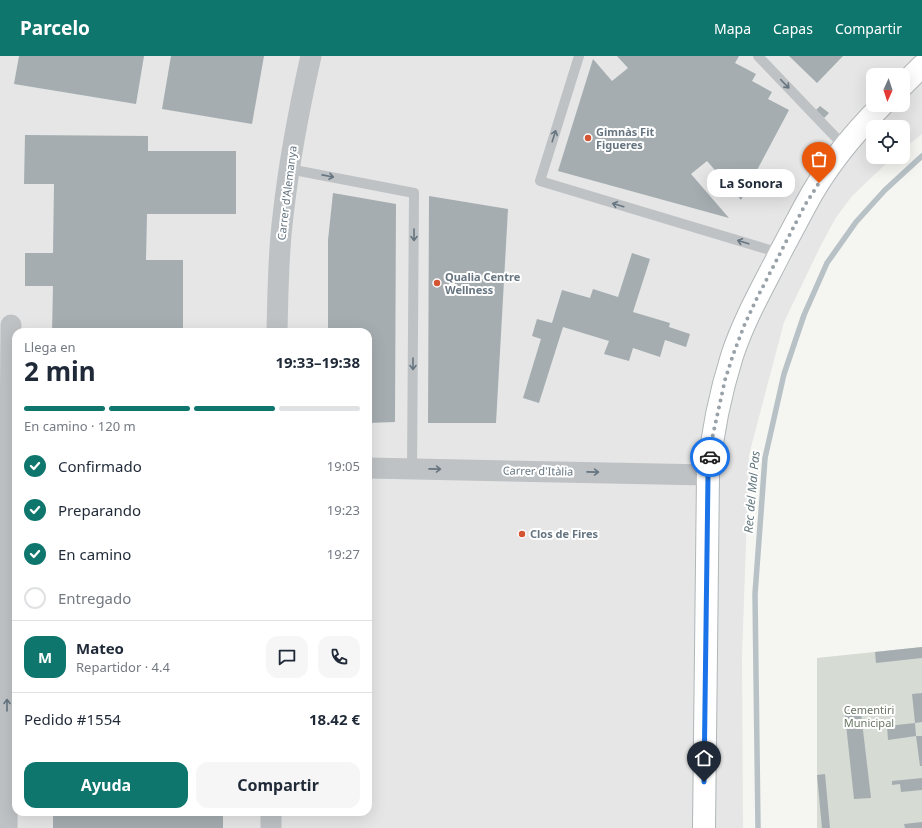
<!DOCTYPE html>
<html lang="es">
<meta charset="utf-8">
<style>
:root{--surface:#fff;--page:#f6f6f7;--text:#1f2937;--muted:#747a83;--line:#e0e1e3;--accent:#0f766e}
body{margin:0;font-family:"Noto Sans",sans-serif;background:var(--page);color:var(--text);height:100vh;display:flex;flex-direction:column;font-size:15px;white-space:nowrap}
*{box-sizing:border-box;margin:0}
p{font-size:13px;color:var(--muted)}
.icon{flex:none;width:22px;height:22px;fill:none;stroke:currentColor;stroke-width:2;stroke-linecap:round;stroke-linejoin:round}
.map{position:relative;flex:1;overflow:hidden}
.sheet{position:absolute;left:12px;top:272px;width:360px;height:488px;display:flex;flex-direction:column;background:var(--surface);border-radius:12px;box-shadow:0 4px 16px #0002}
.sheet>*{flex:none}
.needle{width:26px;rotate:183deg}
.buttons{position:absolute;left:866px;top:12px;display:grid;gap:8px}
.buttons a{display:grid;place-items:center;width:44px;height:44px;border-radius:8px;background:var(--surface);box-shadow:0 4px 16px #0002;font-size:20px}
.pin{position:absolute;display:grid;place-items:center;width:34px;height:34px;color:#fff;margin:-41px -17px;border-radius:50% 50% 50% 0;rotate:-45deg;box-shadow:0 0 4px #0007}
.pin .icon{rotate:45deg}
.courier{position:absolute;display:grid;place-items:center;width:40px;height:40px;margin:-20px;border:3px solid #1a73e8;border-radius:50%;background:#fff;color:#222;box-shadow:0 1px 5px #0007}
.bubble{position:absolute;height:28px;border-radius:12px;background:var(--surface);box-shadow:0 4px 16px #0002;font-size:13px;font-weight:700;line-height:28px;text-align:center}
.head em{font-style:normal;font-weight:700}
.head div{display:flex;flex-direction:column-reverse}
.head{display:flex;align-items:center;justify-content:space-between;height:68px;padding:0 12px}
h1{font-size:26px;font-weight:700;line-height:30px}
.bar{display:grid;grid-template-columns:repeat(4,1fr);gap:6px 4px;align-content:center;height:48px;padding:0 12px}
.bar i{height:5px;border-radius:3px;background:var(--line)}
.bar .active{background:var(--accent)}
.bar p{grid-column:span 4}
.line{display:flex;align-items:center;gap:10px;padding:0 12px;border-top:1px solid var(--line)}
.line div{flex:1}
.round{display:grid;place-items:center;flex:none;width:42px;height:42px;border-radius:12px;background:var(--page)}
ol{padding:0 12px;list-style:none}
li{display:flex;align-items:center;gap:12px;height:44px}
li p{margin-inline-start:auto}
li .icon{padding:4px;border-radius:50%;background:var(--accent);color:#fff;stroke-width:4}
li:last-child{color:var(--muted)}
li i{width:22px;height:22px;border:2px solid var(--line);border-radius:50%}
.button{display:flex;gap:8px;margin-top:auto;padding:8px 12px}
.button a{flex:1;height:46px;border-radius:12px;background:var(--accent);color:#fff;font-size:16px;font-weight:700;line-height:46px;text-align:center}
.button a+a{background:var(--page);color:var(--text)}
header{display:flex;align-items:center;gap:24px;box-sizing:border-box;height:56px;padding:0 20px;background:var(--accent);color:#fff}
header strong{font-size:19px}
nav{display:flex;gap:22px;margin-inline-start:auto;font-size:14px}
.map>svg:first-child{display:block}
.built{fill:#e5e6e5;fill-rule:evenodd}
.green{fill:#d6dbd3}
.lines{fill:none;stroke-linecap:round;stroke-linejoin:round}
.stream{stroke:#b7c1c6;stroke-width:5.5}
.building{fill:#a5adb1}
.secondary-casing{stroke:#b1b6b9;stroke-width:24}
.service{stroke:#bec2c5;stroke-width:10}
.minor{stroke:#bec2c5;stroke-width:21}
.secondary{stroke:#fff;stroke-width:22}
.oneway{stroke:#667580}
.done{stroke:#98a2a8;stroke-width:4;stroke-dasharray:0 7.2}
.route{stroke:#1a73e8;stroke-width:5}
.poi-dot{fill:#d35533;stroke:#fff;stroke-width:1.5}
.labels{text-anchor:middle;stroke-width:4;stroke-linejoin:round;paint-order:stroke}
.poi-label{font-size:11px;font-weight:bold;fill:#667580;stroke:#fff;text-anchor:start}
.street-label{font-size:11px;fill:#667580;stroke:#fff}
.park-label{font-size:11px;fill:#697764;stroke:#fff}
.water-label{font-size:12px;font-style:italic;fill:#62767d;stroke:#fff}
</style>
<header>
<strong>Parcelo</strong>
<nav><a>Mapa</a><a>Capas</a><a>Compartir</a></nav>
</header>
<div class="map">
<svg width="922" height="772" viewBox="0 0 922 772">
<rect width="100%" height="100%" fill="#f5f5f1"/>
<!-- built -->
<path class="built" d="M0,0H922V78L903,93V71H873V101H893L852,140L835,163L820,191L784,266L749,399L742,601L743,772H0ZM873,19H903V49H873ZM16,276H368V756H16Z"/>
<!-- green -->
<path class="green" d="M922,591V772H817V602Z"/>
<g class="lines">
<!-- stream -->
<path class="stream" d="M758,772L755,538L765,402L784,318L804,259L827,207L856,166L885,134L922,100"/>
</g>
<!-- building -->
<path class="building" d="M19,0H144L136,48L14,28Z
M171,0H264L252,68L162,53Z
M617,0H739L735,7L756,18L752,25L772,36L768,43L789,54L741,144L707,105L691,118L729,162L558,115L593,3L612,25L628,12Z
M789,0H843L817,27Z
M820,50L829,57L824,62L816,54Z
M25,79L148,80V95H236V158H147L146,204H183V276H52L53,230H25V197H53L54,128H24Z
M333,137L396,148L395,366L368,367V276H328V184Z
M429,140L508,153L496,367H428Z
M632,197L650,203L633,256L670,267L669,271L690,278L686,291L665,284L660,301L633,292L629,305L604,298L609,285L563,271L539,347L523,342L541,283L532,280L537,263L552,267L562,234L590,242L593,233L618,241Z
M922,591V602L876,607L875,596Z
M922,637V666L915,667L916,680L888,684L887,670L915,667L912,638Z
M861,657L871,742L854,743L845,659Z
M916,680H922V710H920Z
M825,718L830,772H822L817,719Z
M922,722V734L901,736L900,728L892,729V725Z
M53,756H223V772H53Z
M922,766V772H905L904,768Z"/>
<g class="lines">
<defs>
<path id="secondary" d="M903,29L922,10
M704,772L708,419C712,379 720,338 732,300C744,263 764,229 781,195C789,180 797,165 805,150C825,112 852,79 882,49"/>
</defs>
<!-- secondary casing -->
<use href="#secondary" class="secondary-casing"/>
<!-- service -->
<path class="service" d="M579,0L540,125L780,197
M758,0L844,90
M289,113L414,137L412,413"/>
<!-- minor -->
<path class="minor" d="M277,276C278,237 278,198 283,160C289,106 299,53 311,0
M368,412L708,419
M7,772L11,269
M271,772V756"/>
<!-- secondary -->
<use href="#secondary" class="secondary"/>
</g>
<!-- one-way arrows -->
<defs><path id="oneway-shaft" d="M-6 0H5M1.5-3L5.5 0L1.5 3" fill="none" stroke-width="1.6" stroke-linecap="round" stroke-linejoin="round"/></defs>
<g class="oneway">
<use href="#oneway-shaft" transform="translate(785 28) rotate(46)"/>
<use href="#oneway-shaft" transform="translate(554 80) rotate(-72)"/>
<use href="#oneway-shaft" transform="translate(328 120) rotate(11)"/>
<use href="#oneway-shaft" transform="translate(618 149) rotate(-163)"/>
<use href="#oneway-shaft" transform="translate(414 179) rotate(90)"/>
<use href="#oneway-shaft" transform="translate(743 186) rotate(-163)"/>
<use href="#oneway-shaft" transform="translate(413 308) rotate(90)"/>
<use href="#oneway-shaft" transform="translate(435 413) rotate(1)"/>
<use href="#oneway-shaft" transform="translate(593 416) rotate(1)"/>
<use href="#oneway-shaft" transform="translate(7 649) rotate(-90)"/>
</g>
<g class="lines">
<!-- done -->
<path class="done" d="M710,401L712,383L725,324L733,299L744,270L756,244L805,149L819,127"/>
<!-- route -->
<path class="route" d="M704,726L708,419L710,401"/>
</g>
<!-- markers -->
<g class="poi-dot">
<circle cx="588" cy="82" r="4"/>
<circle cx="437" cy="227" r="4"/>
<circle cx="522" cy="478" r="4"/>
</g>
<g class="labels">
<!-- poi labels -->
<g class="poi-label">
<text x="596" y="80">Gimnàs Fit<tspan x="596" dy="13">Figueres</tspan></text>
<text x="445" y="225">Qualia Centre<tspan x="445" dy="13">Wellness</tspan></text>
<text x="530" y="482">Clos de Fires</text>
</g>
<!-- street labels -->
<g class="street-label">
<text transform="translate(287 137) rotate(-83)" y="4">Carrer d'Alemanya</text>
<text transform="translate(538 415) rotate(1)" y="4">Carrer d'Itàlia</text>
</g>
<!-- park labels -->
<g class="park-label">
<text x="869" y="658">Cementiri<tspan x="869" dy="13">Municipal</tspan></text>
</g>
<!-- water labels -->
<g class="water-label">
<text transform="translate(752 436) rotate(-85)" y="4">Rec del Mal Pas</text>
</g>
</g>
</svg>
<div class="buttons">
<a><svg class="needle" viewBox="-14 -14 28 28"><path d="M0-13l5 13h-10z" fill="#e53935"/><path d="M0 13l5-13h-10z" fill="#747a83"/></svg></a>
<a><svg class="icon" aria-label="locate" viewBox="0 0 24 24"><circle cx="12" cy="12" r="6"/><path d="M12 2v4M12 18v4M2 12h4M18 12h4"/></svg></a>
</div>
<div class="pin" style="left:819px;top:127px;background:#ea580c"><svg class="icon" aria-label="bag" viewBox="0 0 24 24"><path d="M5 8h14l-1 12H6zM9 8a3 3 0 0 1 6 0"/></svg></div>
<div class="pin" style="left:704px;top:726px;background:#1f2937"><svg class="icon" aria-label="home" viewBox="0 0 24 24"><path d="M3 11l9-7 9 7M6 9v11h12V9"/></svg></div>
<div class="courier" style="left:710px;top:401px"><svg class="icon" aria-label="car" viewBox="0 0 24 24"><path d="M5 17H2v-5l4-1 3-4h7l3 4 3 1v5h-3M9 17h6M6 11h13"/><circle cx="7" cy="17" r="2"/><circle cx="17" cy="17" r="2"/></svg></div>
<div class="bubble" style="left:707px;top:113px;width:88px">La Sonora</div>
<section class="sheet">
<div class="head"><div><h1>2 min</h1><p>Llega en</p></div><em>19:33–19:38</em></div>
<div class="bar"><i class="active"></i><i class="active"></i><i class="active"></i><i></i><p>En camino · 120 m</p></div>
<ol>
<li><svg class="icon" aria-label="check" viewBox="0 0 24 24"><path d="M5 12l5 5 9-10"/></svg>Confirmado<p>19:05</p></li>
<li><svg class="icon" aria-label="check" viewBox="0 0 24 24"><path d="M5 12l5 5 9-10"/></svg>Preparando<p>19:23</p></li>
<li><svg class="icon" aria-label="check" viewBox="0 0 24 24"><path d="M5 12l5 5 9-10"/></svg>En camino<p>19:27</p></li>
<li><i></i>Entregado</li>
</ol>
<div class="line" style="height:72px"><b class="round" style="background:var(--accent);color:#fff">M</b><div><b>Mateo</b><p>Repartidor · 4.4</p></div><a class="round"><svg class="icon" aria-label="chat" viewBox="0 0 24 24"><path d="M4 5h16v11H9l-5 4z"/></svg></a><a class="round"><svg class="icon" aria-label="phone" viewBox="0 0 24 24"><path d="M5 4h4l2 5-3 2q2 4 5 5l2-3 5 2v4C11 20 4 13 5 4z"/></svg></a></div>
<div class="line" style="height:52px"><div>Pedido #1554</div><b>18.42 €</b></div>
<div class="button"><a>Ayuda</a><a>Compartir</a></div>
</section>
</div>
